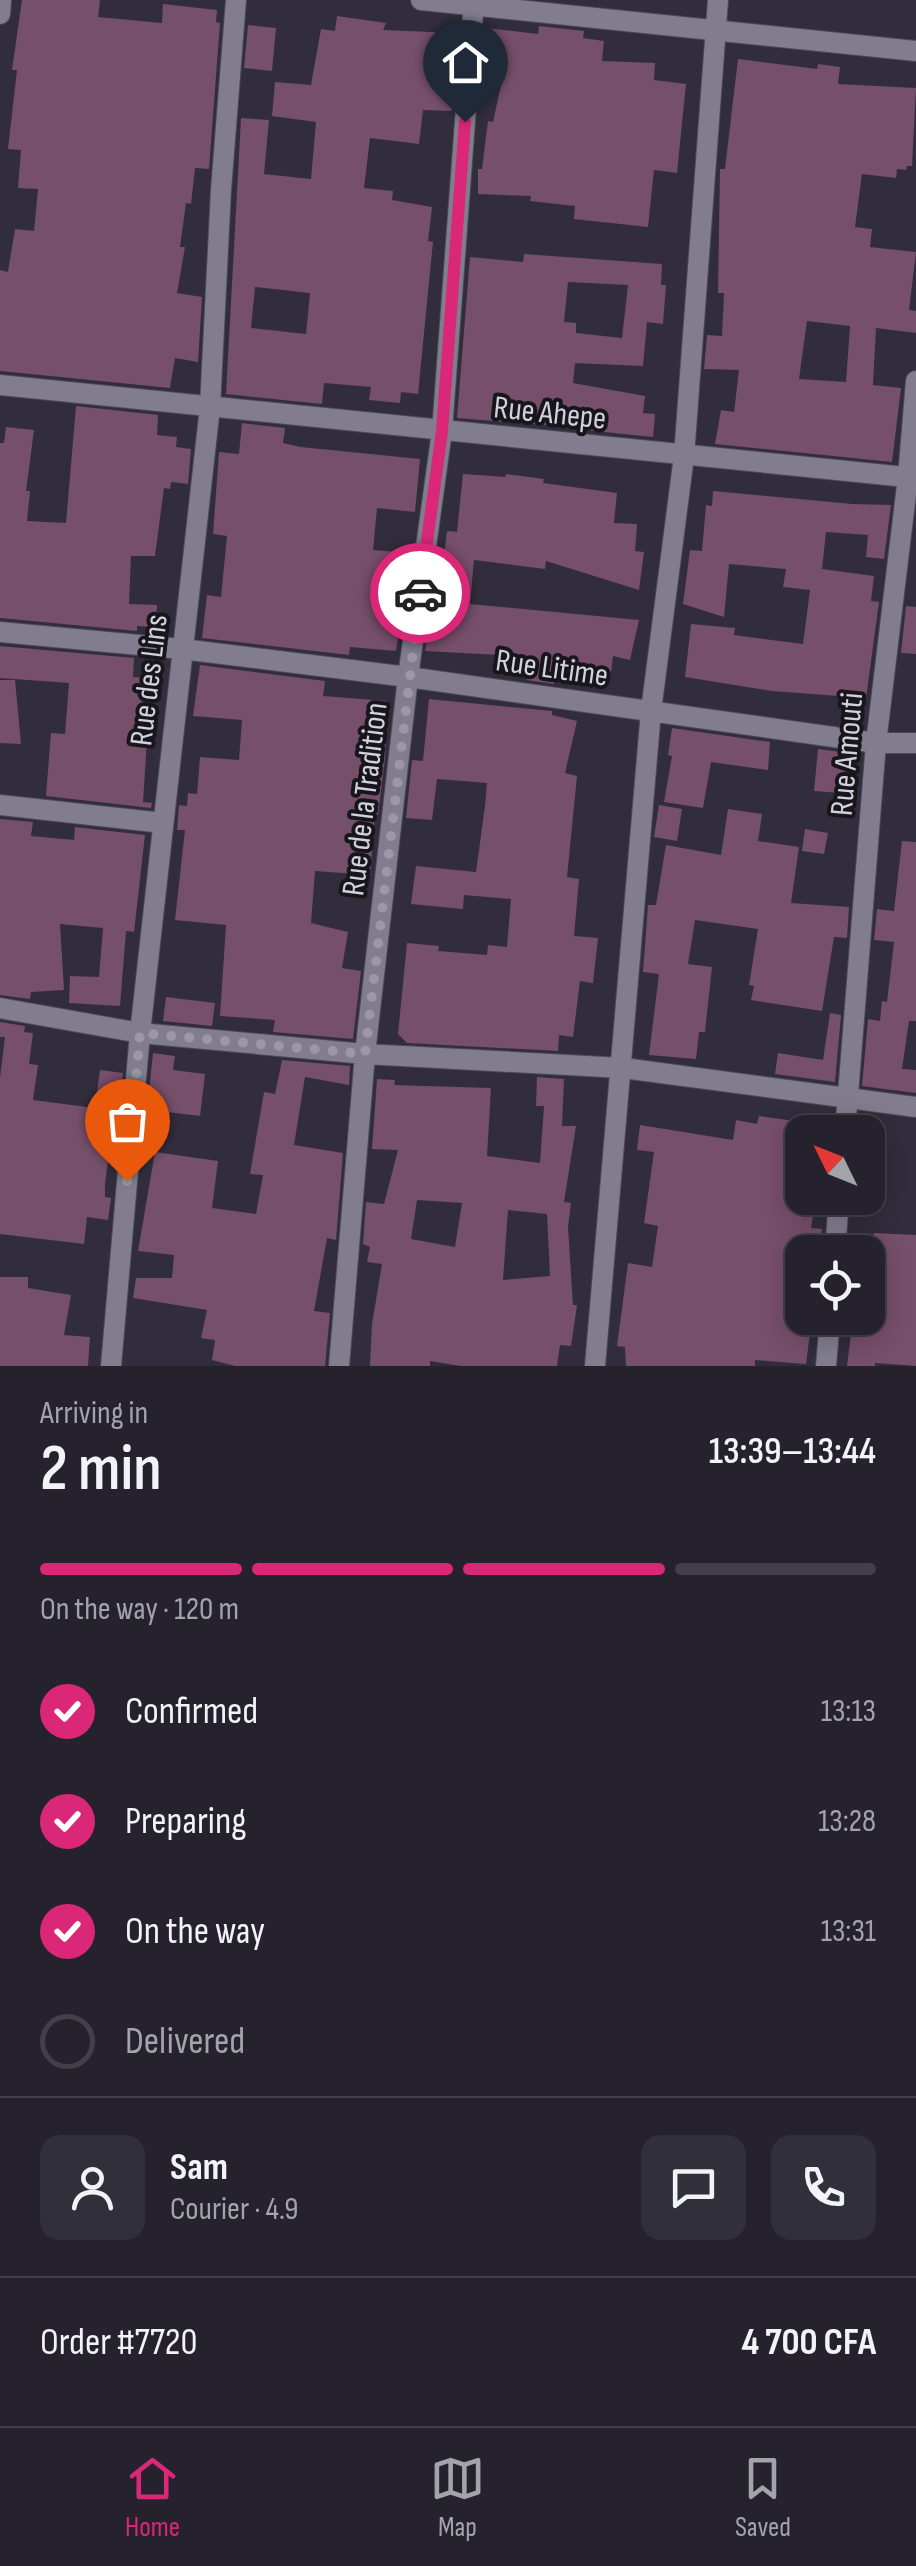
<!DOCTYPE html>
<meta charset="utf-8">
<style>
:root{--surface:#25222d;--page:#312f39;--text:#f1f3f6;--muted:#a3a4aa;--line:#423f49;--accent:#db2777}
body{margin:0;font-family:"Sofia Sans Condensed",sans-serif;background:var(--page);color:var(--text);height:100vh;display:flex;flex-direction:column;font-size:38px;white-space:nowrap}
*{box-sizing:border-box;margin:0}
p{font-size:32px;color:var(--muted)}
.icon{flex:none;width:55px;height:55px;fill:none;stroke:currentColor;stroke-width:2;stroke-linecap:round;stroke-linejoin:round}
.map{position:relative;height:1366px;overflow:hidden}
.details{display:flex;flex-direction:column;background:var(--surface);flex:1}
.details>*{flex:none}
.needle{width:65px;rotate:313deg}
.fabs{position:absolute;left:785px;top:1115px;display:grid;gap:20px}
.fabs a{display:grid;place-items:center;width:100px;height:100px;border-radius:20px;background:var(--surface);box-shadow:0 5px 25px #0003,0 0 0 2px var(--line);font-size:50px}
.pin{position:absolute;display:grid;place-items:center;width:85px;height:85px;color:#fff;margin:-102px -42px;border-radius:50% 50% 50% 0;rotate:-45deg;box-shadow:0 0 10px #0007}
.pin .icon{rotate:45deg}
.courier{position:absolute;display:grid;place-items:center;width:100px;height:100px;margin:-50px;border:8px solid #db2777;border-radius:50%;background:#fff;color:#222;box-shadow:0 2px 12px #0007}
.headline em{font-style:normal;font-weight:600}
.headline div{display:flex;flex-direction:column-reverse}
.headline{display:flex;align-items:center;justify-content:space-between;height:170px;padding:0 40px}
h1{font-size:65px;font-weight:600;line-height:75px}
.bar{display:grid;grid-template-columns:repeat(4,1fr);gap:15px 10px;align-content:center;height:120px;padding:0 40px}
.bar i{height:12px;border-radius:8px;background:var(--line)}
.bar .current{background:var(--accent)}
.bar p{grid-column:span 4}
.line{display:flex;align-items:center;gap:25px;padding:0 40px;border-top:2px solid var(--line)}
.line div{flex:1}
.round{display:grid;place-items:center;flex:none;width:105px;height:105px;border-radius:20px;background:var(--page)}
ol{padding:0 40px;list-style:none}
li{display:flex;align-items:center;gap:30px;height:110px}
li p{margin-inline-start:auto}
li .icon{padding:10px;border-radius:50%;background:var(--accent);color:#fff;stroke-width:4}
li:last-child{color:var(--muted)}
li i{width:55px;height:55px;border:5px solid var(--line);border-radius:50%}
.menu{display:flex;justify-content:space-around;align-items:center;height:140px;border-top:2px solid var(--line);background:var(--surface);font-size:28px;color:var(--muted)}
.menu a{display:grid;justify-items:center;gap:5px}
.menu .current{color:var(--accent)}
.map>svg:first-child{display:block}
.building{fill:#764f6a;fill-rule:evenodd}
.lines{fill:none;stroke-linecap:round;stroke-linejoin:round}
.street-casing{stroke:#4d4a57;stroke-width:22}
.street{stroke:#817d8f;stroke-width:20}
.done{stroke:#9a98a3;stroke-width:10;stroke-dasharray:0 18}
.route{stroke:#db2777;stroke-width:12}
.labels{text-anchor:middle;stroke-width:8;stroke-linejoin:round;paint-order:stroke}
.street-label{font-size:32px;fill:#d3d1db;stroke:#18161d}
</style>
<div class="map">
<svg width="916" height="1366" viewBox="0 0 916 1366">
<rect width="100%" height="100%" fill="#312d3c"/>
<!-- building -->
<path class="building" d="M22,0H100L98,17L162,23L163,4L217,10L216,22L220,23L209,169L195,168L191,204L186,203L180,247H185L177,293L202,297L198,362L175,358L170,388L0,371V270L8,272L15,229L34,231L38,189L18,188L21,150L8,149L17,70H12Z
M337,16L386,23L383,30L456,33L452,111L423,110L419,144L370,138L364,188L393,191L392,200L432,207L428,241L433,242L418,394L401,392L400,403L369,400L371,387L324,383L322,404L226,394L241,118L269,120L264,174L311,179L316,122L272,116L275,82L311,85L321,29L335,31ZM255,287L310,293L306,334L251,328Z
M248,25L276,28L272,71L244,68Z
M539,26L584,31L583,38L604,41L602,61L655,63L654,80L686,84L677,173L654,170L648,227L574,219L575,206L530,201L531,196L478,194V169H482L488,121L493,122L501,85L499,53L484,52L486,28L538,34Z
M738,59L817,69L818,64L840,67L838,84L916,88L912,166H907L906,170L897,169L896,178L862,174L855,227L872,229L870,247L916,252L909,310L916,311V333L876,328L873,385L901,388L892,462L715,444L721,410L734,412L739,370L704,369L707,335L722,336L724,293H718L720,169H725ZM807,321L850,326L846,382L799,379Z
M524,254L662,264L661,285H666L663,324L647,322L643,366L575,363L573,383L645,396L643,413L655,414L653,437L584,430L585,428L457,418L470,257L523,262ZM568,282L628,285L622,338L576,333V323L564,322Z
M76,406L158,415L157,435L177,437L176,447L191,449L188,484L171,482L170,489L164,488L155,556H131L129,604L157,605L156,627L137,626V631L0,618V443H4L6,427L34,430L26,491H30L27,521L66,523Z
M242,423L285,428L283,443L301,447L420,459L415,512L377,508L373,550L411,553L396,651L350,647L349,655L202,638L207,595L221,597L227,536L213,534L219,452L239,454Z
M463,474L505,477L506,474L544,479L543,483L617,493L614,523L637,524L635,551L644,552L639,590L546,561L545,569L474,560L470,604L639,620L630,660L613,656L611,672L556,668L554,684L527,680L529,664L498,661L499,655L425,651L439,556H444L447,531L457,532Z
M713,491L852,504L891,505L884,559L866,557L868,535L826,532L822,569L874,576L871,601L879,602L866,698L772,691L685,677L691,624L735,628L734,635L803,644L810,590L783,587L786,569L729,564L724,617L683,604L690,550L702,551L706,505L712,506Z
M906,606L916,607V654L901,653Z
M0,646L134,658L133,677L151,678L143,802L152,803L151,808L46,796L51,733L65,734L69,683L0,678Z
M200,665L325,681L323,696L387,701L385,758L378,815H375L370,875L315,871L311,923L348,932L342,968L361,971L353,1039L273,1032L275,1020L220,1016L226,925L175,920L185,830H177L179,805L187,806L188,793L197,794L200,757L239,760L242,720L193,716Z
M0,680H15L21,744L0,743Z
M429,699L552,711V715L577,721L565,773L577,776L567,877L579,879L574,936L598,938L593,983L580,981L573,1037L559,1035L558,1051L407,1043L398,1034L407,943L439,946L438,951L487,955L488,945L507,947L511,899L464,895L463,909L411,904L416,866L476,872L485,806L487,783L437,779L432,820L406,818L412,760L423,761Z
M672,728L770,742L768,770L711,762L703,808L664,802L672,756L668,755Z
M818,749L856,754L853,794L814,791Z
M659,805L682,809L677,841L654,837Z
M728,809L762,814L758,841L799,847L791,903L849,907L847,938L834,937L822,1011L751,1000L754,986L749,985L758,929L695,920L688,964L712,967L705,1032H699L696,1059L649,1055L659,974L643,972L648,905H656L666,845L721,855Z
M0,819L33,822L31,836L74,840L75,827L145,835L134,932L126,931L120,1006L69,1003L70,976L99,977L103,928L60,924L64,990L31,992L30,999L0,995Z
M805,829L828,833L824,854L802,851Z
M902,841L916,842V1021H909L902,1069L916,1070V1093L862,1086L868,1019L880,1021L882,1001L887,1002L894,942L874,940L877,909L894,911Z
M166,997L215,1003L212,1026L163,1021Z
M830,1013L841,1015L835,1082L775,1074L778,1053L823,1060Z
M0,1022L25,1026L24,1032L33,1033L29,1064L38,1065L33,1100L95,1108L100,1070L123,1073L117,1138L111,1137L105,1184V1197L111,1198L108,1220L87,1217L84,1244L0,1234V1078L5,1037H0Z
M153,1053L175,1056L173,1070L205,1074L200,1116L167,1112L166,1124L146,1121Z
M282,1060L350,1066L349,1085L305,1077L294,1145L343,1153L336,1240L327,1238L314,1311L330,1313L325,1366H235L212,1360L215,1340L201,1338L207,1310L133,1298L136,1278H172L174,1255L138,1251L155,1152L218,1161L212,1208L256,1214L263,1175L250,1174L264,1092L275,1094Z
M537,1077L564,1079L562,1126H576L564,1202L571,1203L568,1227L573,1305H577L571,1346L560,1345L557,1366H461L430,1361V1366H370L372,1324L382,1264L367,1262L370,1247L363,1244L366,1202L384,1204L398,1150L372,1149L377,1079L395,1080L394,1085L491,1088L487,1156L540,1163L544,1106H536ZM417,1200L462,1203L455,1247L411,1239ZM508,1210L547,1214L550,1276L503,1280Z
M759,1116L802,1122V1198H816L811,1228L822,1229L819,1252H802V1318H812L806,1364L755,1360V1366H626L625,1347L617,1346L628,1263L652,1267L658,1226L644,1223L654,1152L637,1150L640,1125L733,1140L736,1120L757,1124Z
M874,1233L916,1235V1366L875,1363V1366H847L853,1318H868V1256Z
M0,1277H28V1288L71,1295L64,1335L90,1337L88,1366H0Z"/>
<g class="lines">
<defs>
<path id="street" d="M421,0L916,51
M0,14L1,0
M0,385L916,478
M0,632L182,649L408,677L876,743H916
M0,805L163,823
M0,1008L140,1033L365,1054L623,1068L916,1107
M845,1132L876,743L908,477L916,381
M835,1252L839,1198
M111,1366L140,1033L210,407L221,190L236,0
M339,1366L365,1054L408,677L442,431L474,0
M595,1366L651,711L684,456L718,0
M826,1366L830,1318"/>
</defs>
<!-- street casing -->
<use href="#street" class="street-casing"/>
<!-- street -->
<use href="#street" class="street"/>
</g>
<g class="lines">
<!-- done -->
<path class="done" d="M127,1181L140,1033L365,1054L420,593"/>
<!-- route -->
<path class="route" d="M420,593L442,431L465,122"/>
</g>
<g class="labels">
<!-- street labels -->
<g class="street-label">
<text transform="translate(550 412) rotate(6)" y="11">Rue Ahepe</text>
<text transform="translate(552 667) rotate(8)" y="11">Rue Litime</text>
<text transform="translate(148 680) rotate(-83)" y="11">Rue des Lins</text>
<text transform="translate(846 754) rotate(-85)" y="11">Rue Amouti</text>
<text transform="translate(364 799) rotate(-83)" y="11">Rue de la Tradition</text>
</g>
</g>
</svg>
<div class="fabs">
<a><svg class="needle" viewBox="-14 -14 28 28"><path d="M0-13l5 13h-10z" fill="#e53935"/><path d="M0 13l5-13h-10z" fill="#a3a4aa"/></svg></a>
<a><svg class="icon" aria-label="locate" viewBox="0 0 24 24"><circle cx="12" cy="12" r="6"/><path d="M12 2v4M12 18v4M2 12h4M18 12h4"/></svg></a>
</div>
<div class="pin" style="left:127px;top:1181px;background:#ea580c"><svg class="icon" aria-label="bag" viewBox="0 0 24 24"><path d="M5 8h14l-1 12H6zM9 8a3 3 0 0 1 6 0"/></svg></div>
<div class="pin" style="left:465px;top:122px;background:#1f2937"><svg class="icon" aria-label="home" viewBox="0 0 24 24"><path d="M3 11l9-7 9 7M6 9v11h12V9"/></svg></div>
<div class="courier" style="left:420px;top:593px"><svg class="icon" aria-label="car" viewBox="0 0 24 24"><path d="M5 17H2v-5l4-1 3-4h7l3 4 3 1v5h-3M9 17h6M6 11h13"/><circle cx="7" cy="17" r="2"/><circle cx="17" cy="17" r="2"/></svg></div>
</div>
<section class="details">
<div class="headline"><div><h1>2 min</h1><p>Arriving in</p></div><em>13:39–13:44</em></div>
<div class="bar"><i class="current"></i><i class="current"></i><i class="current"></i><i></i><p>On the way · 120 m</p></div>
<ol>
<li><svg class="icon" aria-label="check" viewBox="0 0 24 24"><path d="M5 12l5 5 9-10"/></svg>Confirmed<p>13:13</p></li>
<li><svg class="icon" aria-label="check" viewBox="0 0 24 24"><path d="M5 12l5 5 9-10"/></svg>Preparing<p>13:28</p></li>
<li><svg class="icon" aria-label="check" viewBox="0 0 24 24"><path d="M5 12l5 5 9-10"/></svg>On the way<p>13:31</p></li>
<li><i></i>Delivered</li>
</ol>
<div class="line" style="height:180px"><a class="round"><svg class="icon" aria-label="person" viewBox="0 0 24 24"><circle cx="12" cy="8" r="4"/><path d="M4 21q1-7 8-7t8 7"/></svg></a><div><b>Sam</b><p>Courier · 4.9</p></div><a class="round"><svg class="icon" aria-label="chat" viewBox="0 0 24 24"><path d="M4 5h16v11H9l-5 4z"/></svg></a><a class="round"><svg class="icon" aria-label="phone" viewBox="0 0 24 24"><path d="M5 4h4l2 5-3 2q2 4 5 5l2-3 5 2v4C11 20 4 13 5 4z"/></svg></a></div>
<div class="line" style="height:130px"><div>Order #7720</div><b>4 700 CFA</b></div>
</section>
<nav class="menu">
<a class="current"><svg class="icon" aria-label="home" viewBox="0 0 24 24"><path d="M3 11l9-7 9 7M6 9v11h12V9"/></svg>Home</a>
<a><svg class="icon" aria-label="map" viewBox="0 0 24 24"><path d="M3 6l6-2 6 2 6-2v14l-6 2-6-2-6 2zM9 4v14M15 6v14"/></svg>Map</a>
<a><svg class="icon" aria-label="saved" viewBox="0 0 24 24"><path d="M7 4h10v16l-5-4-5 4z"/></svg>Saved</a>
</nav>
